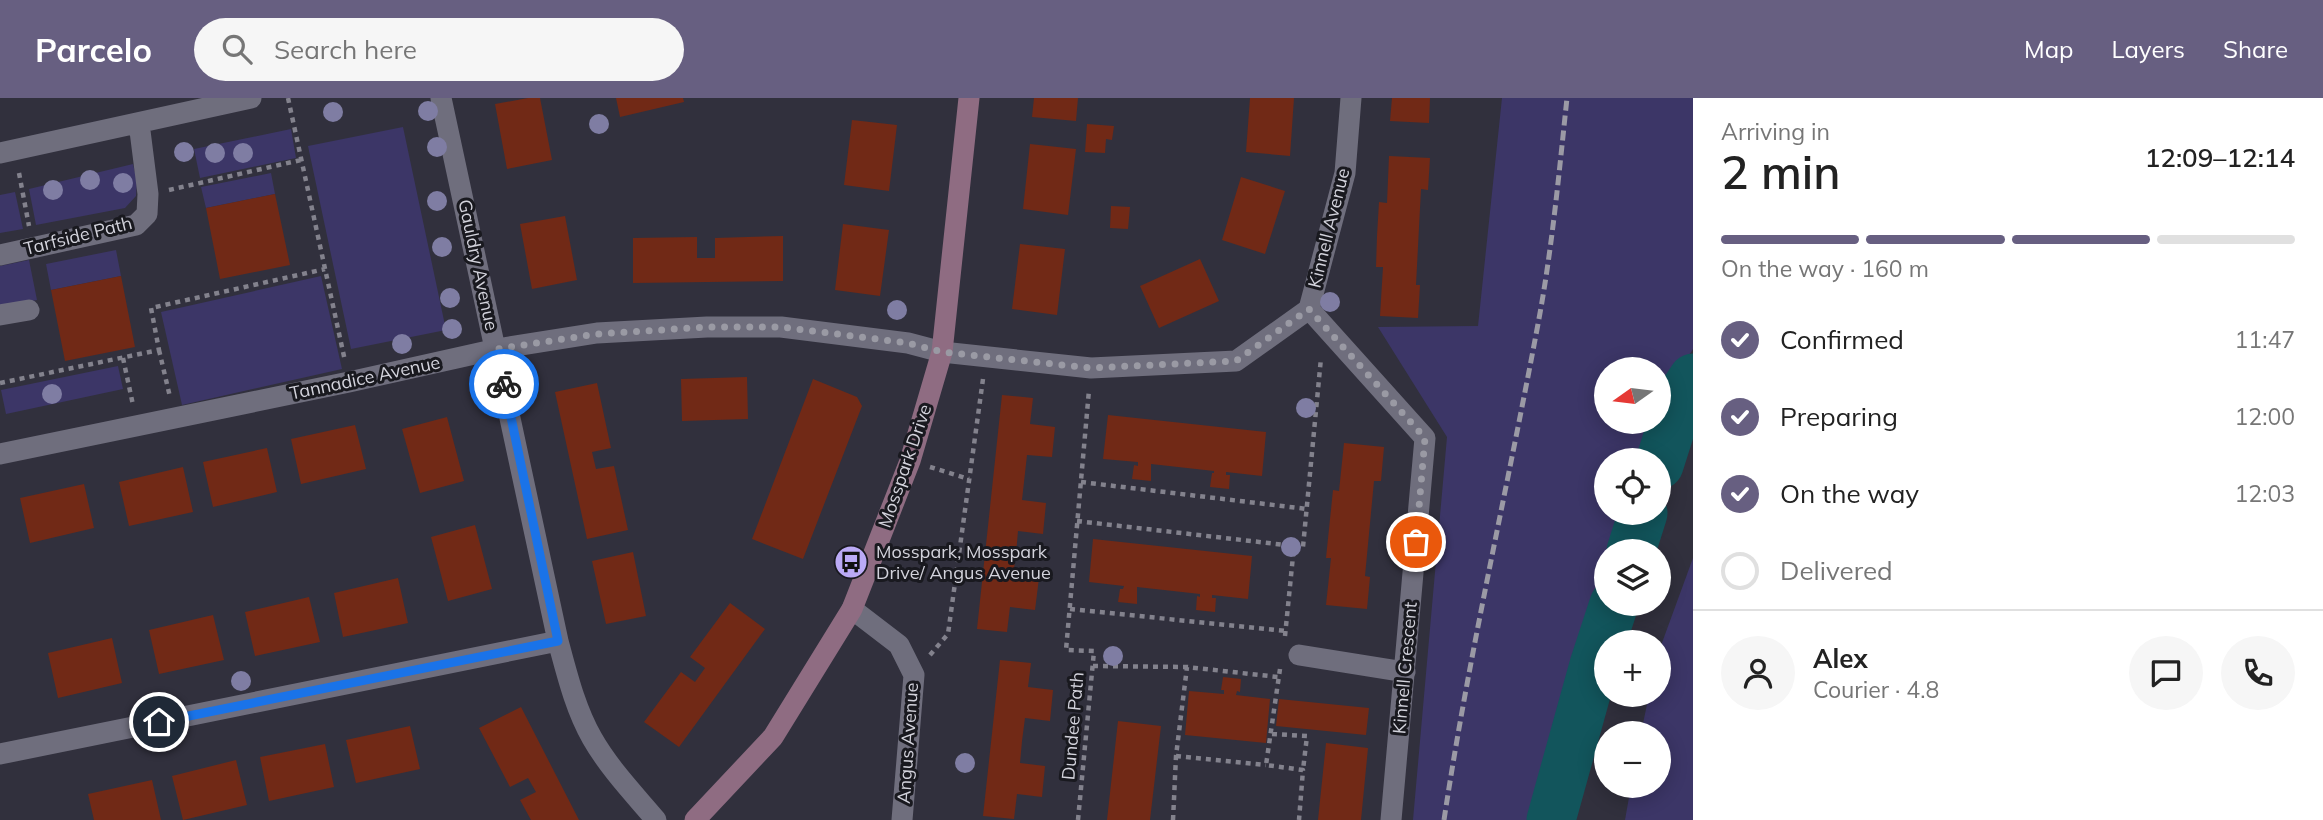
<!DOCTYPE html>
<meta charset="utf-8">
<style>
:root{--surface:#fff;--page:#f6f6f6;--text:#222;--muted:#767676;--line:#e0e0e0;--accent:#675f81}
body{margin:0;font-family:Mulish,sans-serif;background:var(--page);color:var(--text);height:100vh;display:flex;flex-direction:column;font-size:26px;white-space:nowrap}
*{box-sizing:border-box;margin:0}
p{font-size:23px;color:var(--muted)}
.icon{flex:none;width:38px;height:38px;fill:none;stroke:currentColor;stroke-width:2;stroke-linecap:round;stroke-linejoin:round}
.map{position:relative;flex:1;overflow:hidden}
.side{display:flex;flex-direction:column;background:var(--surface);width:630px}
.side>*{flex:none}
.needle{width:46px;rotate:256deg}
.fabs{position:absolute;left:1594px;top:259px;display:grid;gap:14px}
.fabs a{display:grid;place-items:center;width:77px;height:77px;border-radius:50%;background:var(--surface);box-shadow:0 4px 18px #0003;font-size:35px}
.pin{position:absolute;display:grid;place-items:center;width:60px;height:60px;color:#fff;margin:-30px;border:4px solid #fff;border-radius:50%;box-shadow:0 2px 7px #0007}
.courier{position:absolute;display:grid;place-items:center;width:70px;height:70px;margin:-35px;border:5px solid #1a73e8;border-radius:50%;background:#fff;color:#222;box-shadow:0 2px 9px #0007}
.summary em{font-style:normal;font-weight:600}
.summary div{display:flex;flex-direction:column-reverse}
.summary{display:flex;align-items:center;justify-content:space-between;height:119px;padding:0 28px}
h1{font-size:46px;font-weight:600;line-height:52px}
.bar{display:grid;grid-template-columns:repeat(4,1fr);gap:10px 7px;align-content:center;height:84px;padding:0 28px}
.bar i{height:9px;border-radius:5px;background:var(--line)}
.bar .on{background:var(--accent)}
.bar p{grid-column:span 4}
.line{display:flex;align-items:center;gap:18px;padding:0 28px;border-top:2px solid var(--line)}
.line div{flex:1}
.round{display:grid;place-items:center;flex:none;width:74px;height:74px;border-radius:37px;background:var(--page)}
ol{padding:0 28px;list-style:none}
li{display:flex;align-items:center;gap:21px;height:77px}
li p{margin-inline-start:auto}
li .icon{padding:7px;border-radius:50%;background:var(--accent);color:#fff;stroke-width:4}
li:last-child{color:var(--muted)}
li i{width:38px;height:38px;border:4px solid var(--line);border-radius:50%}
header{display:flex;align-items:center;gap:42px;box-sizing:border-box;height:98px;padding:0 35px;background:var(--accent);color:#fff}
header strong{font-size:33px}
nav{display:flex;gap:38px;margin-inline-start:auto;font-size:24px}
.search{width:490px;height:63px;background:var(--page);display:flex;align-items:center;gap:18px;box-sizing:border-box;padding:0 24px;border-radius:38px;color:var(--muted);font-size:26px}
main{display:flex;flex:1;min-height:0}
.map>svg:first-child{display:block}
.green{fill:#3c3667}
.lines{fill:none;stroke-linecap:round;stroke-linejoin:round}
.river{stroke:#12555c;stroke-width:49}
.building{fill:#712916}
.path{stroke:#83828d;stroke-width:4.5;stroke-dasharray:5 5;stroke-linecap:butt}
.street{stroke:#6f6e7d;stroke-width:21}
.secondary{stroke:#8f6c82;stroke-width:21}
.rail{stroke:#9b9aa5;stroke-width:5;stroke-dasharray:10 5;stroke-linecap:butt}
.tree{fill:#7f7da3}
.done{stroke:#9a9aa4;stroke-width:7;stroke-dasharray:0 12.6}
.route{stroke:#1a73e8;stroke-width:9}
.labels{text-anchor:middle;stroke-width:6;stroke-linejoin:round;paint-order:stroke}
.street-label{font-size:18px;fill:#d3d3dc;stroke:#19191f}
.poi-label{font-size:18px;fill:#d3d3dc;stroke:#19191f;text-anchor:start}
</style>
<header>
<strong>Parcelo</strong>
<div class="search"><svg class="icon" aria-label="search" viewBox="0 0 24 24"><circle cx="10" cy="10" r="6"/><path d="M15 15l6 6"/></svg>Search here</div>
<nav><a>Map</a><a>Layers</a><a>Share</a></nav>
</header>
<main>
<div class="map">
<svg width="1693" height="722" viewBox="0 0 1693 722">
<rect width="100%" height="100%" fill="#31303d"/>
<!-- green -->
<path class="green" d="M1502,0H1693V251L1664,296L1659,312V271H1606V324H1655L1644,362H1606V415H1628L1616,453H1606V486L1536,722H1413L1447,339L1378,229L1478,228Z
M403,29L446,232L351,251L308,48Z
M291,31L296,60L200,80L194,51Z
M133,66L137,83L136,98L125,110L36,127L29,91Z
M271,75L275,96L206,110L201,89Z
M15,94L23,131L0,135V97Z
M116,152L121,178L51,192L46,166Z
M29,162L37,202L0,209V168Z
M321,178L342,271L182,307L161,214Z
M118,268L123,291L6,316L1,292Z
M1693,460V722H1625L1631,688H1659V635H1641L1649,597H1659V553Z"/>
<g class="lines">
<!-- river -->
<path class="river" d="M1659,367L1681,298L1693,280
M1631,453L1643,415
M1551,722L1594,567L1614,506"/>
</g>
<!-- building -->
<path class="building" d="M528,0H540L552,62L507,71L495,6Z
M616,0H683L684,4L620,19Z
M1034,0H1078L1076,23L1032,19Z
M1250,0H1294L1290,58L1246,54Z
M1392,0H1430L1429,25L1390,23Z
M852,22L897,27L889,93L844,87Z
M1087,26L1114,28L1112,42L1106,41L1105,55L1085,54Z
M1030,46L1076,51L1068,117L1023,111Z
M1389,58L1430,60L1428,92L1421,91L1416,187H1420L1418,220L1380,218L1383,169H1376L1377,138L1379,104L1387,105Z
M1241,79L1285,93L1265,156L1222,142Z
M275,96L290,167L220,181L206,110Z
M1111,108L1130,109L1128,131L1110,130Z
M565,118L577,182L532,191L520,126Z
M843,126L889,132L880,198L835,192Z
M783,138V183L633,185V140L697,139V160H715V140Z
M1020,146L1065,151L1057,217L1012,211Z
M1200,161L1219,203L1159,230L1140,188Z
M121,178L135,249L65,263L51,192Z
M747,279L748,321L682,323L681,281Z
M813,281L857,299L862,308L803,461L752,441Z
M597,285L611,350L592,354L596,371L614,368L628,432L587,441L555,294Z
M1002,297L1033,300L1030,326L1055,329L1052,359L1027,357L1022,402L1046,405L1043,436L1018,433L1016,456L1013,478L1039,480L1035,512L1010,509L1007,534L977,531Z
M1108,317L1266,334L1262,378L1226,374V377H1230L1229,391L1210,389L1212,375H1214V373L1151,366V383L1132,381L1134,367L1138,368V364L1103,361Z
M447,319L464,383L420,395L402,331Z
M355,327L366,371L301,386L291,341Z
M1344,345L1384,349L1381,383H1374L1365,478L1370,479L1367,511L1326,507L1331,460H1326L1333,392L1339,393Z
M267,350L277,394L213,409L203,364Z
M183,369L193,414L129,428L119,384Z
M84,386L94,430L30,445L20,400Z
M475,427L492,491L448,503L431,439Z
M1093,441L1252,458L1248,501L1212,497V500H1216L1215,514L1196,512L1197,498L1200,499V496L1137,489V506L1118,504L1120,491H1123L1124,488L1089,484Z
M633,454L646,518L606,526L592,463Z
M398,480L408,525L343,539L334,495Z
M309,499L320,544L255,558L245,514Z
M730,505L765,531L679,649L644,624L681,574L695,584L705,570L690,559Z
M213,517L224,562L159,576L149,532Z
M112,540L122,585L58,600L48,555Z
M1000,562L1031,565L1028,589L1053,592L1050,623L1025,620L1022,643L1020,665L1045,668L1042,699L1017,696L1014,721L983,718Z
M1223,579L1241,581L1240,594L1237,593L1236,597L1270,601L1266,645L1185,637L1189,593L1224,596V592H1221Z
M1279,601L1369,610L1366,637L1276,628Z
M521,609L579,722H531L520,702L536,694L528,680L510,689L479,630Z
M1118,623L1161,628L1150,722H1107Z
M410,628L420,671L356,685L346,642Z
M1326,645L1368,650L1361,722H1318Z
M325,646L334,689L269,703L260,659Z
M236,662L247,707L183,722L172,678Z
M152,682L161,722H94L88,696Z"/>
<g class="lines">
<!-- path -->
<path class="path" d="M288,0L345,263
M19,75L29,128
M169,92L301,62
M159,252L170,299
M123,260L133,307
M0,285L159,252L151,210L325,171
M930,369L969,381
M1081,384L1307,411
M1077,423L1294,448
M1070,511L1286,533
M1285,538L1294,448L1303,449L1321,260
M930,557L948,536L983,281
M1093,568L1187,569L1278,579
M1280,571L1266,667L1303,672L1299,722
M1272,636L1307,638L1303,672
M1176,658L1266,667
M1078,722L1094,553L1066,552L1089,292
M1173,722L1176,658L1187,569"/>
<!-- street -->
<path class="street" d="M441,0L558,543C567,576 575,610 592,640C609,670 634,696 656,722
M0,55L251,0
M0,157L136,127L147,116L148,96L139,25
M1309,211L1425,340L1391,722
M0,217L29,212
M0,356L349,284L497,251L597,235L707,229H781L908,245L942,254L1091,270L1236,263L1309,211L1345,75L1351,0
M852,511L899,547L914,577L902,722
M1299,557L1405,574
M0,656L558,543"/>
<!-- secondary -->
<path class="secondary" d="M695,722L773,639L852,511L910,363L942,254L969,0"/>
<!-- rail -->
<path class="rail" d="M1444,722C1469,556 1507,392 1538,226C1552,152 1559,75 1567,0"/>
</g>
<!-- trees -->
<g class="tree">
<circle cx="428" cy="13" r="10"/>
<circle cx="333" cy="14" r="10"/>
<circle cx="599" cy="26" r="10"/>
<circle cx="437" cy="49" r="10"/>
<circle cx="184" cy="54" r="10"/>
<circle cx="215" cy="55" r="10"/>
<circle cx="243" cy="55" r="10"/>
<circle cx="90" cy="82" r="10"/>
<circle cx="123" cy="85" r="10"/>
<circle cx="53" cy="92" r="10"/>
<circle cx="437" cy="103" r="10"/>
<circle cx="442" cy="149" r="10"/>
<circle cx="450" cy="200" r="10"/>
<circle cx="1330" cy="204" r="10"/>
<circle cx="897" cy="212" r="10"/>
<circle cx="452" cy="231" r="10"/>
<circle cx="402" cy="246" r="10"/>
<circle cx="52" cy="296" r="10"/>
<circle cx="1306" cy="310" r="10"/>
<circle cx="1291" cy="449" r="10"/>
<circle cx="1113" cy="558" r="10"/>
<circle cx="241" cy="583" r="10"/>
<circle cx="965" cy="665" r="10"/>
</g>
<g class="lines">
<!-- done -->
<path class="done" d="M504,286L497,251L597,236L707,229H781L908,245L942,254L1091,270L1236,263L1309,211L1425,340L1416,444"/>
<!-- route -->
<path class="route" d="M159,624L558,543L504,286"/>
</g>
<!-- icons -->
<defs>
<symbol id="bus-disc" viewBox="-11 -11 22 22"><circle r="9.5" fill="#bbaaf6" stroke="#19191f"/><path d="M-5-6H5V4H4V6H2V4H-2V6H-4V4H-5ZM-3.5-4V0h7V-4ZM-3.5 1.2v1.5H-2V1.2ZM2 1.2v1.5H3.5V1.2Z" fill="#111"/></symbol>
</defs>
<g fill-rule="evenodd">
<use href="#bus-disc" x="832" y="445" width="38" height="38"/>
</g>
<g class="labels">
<!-- street labels -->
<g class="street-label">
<text transform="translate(1329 130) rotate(-76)" y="6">Kinnell Avenue</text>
<text transform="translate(78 138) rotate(-14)" y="6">Tarfside Path</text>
<text transform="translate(478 167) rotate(78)" y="6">Gauldry Avenue</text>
<text transform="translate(365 280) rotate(-12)" y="6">Tannadice Avenue</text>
<text transform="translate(905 368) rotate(-71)" y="6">Mosspark Drive</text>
<text transform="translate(1405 570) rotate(-85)" y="6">Kinnell Crescent</text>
<text transform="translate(1073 628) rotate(-85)" y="6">Dundee Path</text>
<text transform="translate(908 645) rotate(-86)" y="6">Angus Avenue</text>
</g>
<!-- poi labels -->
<g class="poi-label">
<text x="876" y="460">Mosspark, Mosspark<tspan x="876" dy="21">Drive/ Angus Avenue</tspan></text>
</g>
</g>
</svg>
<div class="fabs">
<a><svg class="needle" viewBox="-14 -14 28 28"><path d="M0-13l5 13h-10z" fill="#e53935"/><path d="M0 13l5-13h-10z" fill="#767676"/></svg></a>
<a><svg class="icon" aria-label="locate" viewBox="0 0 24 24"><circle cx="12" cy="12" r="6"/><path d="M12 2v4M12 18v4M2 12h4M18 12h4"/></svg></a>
<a><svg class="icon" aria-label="layers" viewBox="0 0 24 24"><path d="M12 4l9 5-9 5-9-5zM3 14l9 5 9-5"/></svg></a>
<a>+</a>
<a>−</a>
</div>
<div class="pin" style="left:1416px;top:444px;background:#ea580c"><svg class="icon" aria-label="bag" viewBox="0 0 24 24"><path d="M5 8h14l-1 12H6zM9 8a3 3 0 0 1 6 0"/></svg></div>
<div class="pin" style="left:159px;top:624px;background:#1f2937"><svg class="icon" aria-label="home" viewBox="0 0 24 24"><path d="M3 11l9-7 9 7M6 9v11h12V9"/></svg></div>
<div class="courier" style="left:504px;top:286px"><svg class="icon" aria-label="bike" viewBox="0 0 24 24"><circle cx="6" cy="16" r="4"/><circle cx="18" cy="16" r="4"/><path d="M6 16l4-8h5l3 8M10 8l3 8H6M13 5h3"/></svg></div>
</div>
<section class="side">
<div class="summary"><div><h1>2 min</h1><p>Arriving in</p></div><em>12:09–12:14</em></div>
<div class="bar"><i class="on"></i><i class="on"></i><i class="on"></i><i></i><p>On the way · 160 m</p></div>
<ol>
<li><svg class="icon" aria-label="check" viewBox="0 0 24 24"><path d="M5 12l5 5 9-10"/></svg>Confirmed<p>11:47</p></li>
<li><svg class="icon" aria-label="check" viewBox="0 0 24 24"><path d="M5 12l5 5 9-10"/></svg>Preparing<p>12:00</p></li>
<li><svg class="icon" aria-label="check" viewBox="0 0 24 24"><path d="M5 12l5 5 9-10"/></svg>On the way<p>12:03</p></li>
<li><i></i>Delivered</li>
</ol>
<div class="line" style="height:126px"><a class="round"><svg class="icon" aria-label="person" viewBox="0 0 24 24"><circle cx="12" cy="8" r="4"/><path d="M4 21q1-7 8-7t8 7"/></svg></a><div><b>Alex</b><p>Courier · 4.8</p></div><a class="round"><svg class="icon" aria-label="chat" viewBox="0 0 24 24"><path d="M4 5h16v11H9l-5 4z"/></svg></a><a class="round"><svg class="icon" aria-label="phone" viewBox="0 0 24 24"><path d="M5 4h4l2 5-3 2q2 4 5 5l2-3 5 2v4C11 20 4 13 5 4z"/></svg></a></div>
</section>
</main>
